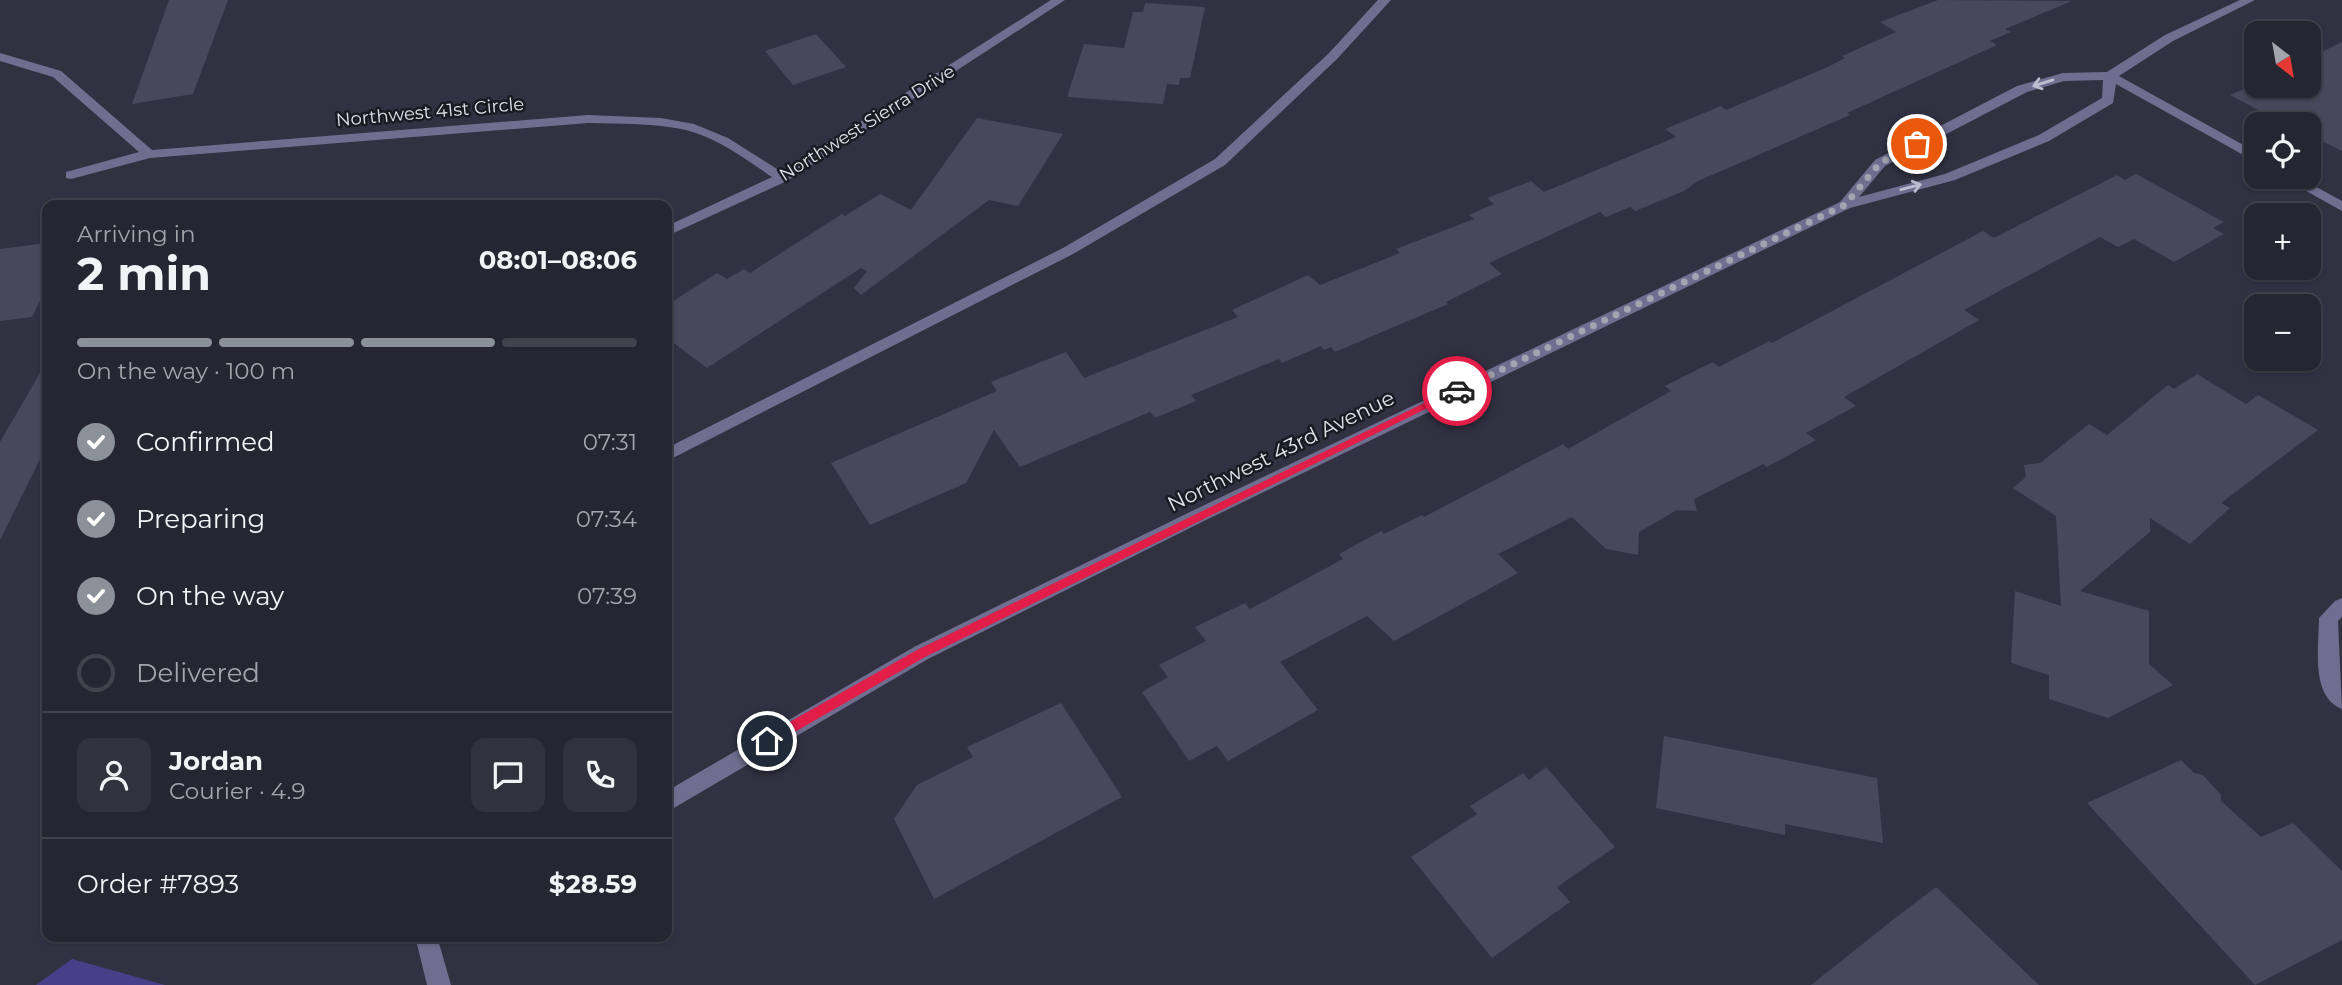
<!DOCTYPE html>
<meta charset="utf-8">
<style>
:root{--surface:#262532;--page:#32313e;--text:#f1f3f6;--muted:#a4a5ac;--line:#42424d;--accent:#8c9099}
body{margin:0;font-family:Montserrat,sans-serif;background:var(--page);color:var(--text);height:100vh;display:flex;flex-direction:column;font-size:26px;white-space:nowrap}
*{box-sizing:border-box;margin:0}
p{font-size:23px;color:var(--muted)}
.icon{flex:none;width:38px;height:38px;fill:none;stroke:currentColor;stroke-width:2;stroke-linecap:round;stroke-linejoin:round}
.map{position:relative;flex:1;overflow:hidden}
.drawer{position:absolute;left:42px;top:200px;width:630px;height:742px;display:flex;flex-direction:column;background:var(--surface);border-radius:14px;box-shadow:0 2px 5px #0004,0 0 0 2px var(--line)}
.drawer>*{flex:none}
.needle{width:46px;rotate:149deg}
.fabs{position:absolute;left:2244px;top:21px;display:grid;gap:14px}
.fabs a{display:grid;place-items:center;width:77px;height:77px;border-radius:14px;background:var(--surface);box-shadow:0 2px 5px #0004,0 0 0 2px var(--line);font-size:35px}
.pin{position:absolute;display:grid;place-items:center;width:60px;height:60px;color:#fff;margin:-30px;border:4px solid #fff;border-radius:50%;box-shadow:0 2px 7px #0007}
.courier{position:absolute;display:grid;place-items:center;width:70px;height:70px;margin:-35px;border:5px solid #e11d48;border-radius:50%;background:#fff;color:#222;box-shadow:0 2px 9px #0007}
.summary em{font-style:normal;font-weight:700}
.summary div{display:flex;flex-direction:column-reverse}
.summary{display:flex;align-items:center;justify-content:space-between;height:119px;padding:0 35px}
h1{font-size:46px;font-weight:700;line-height:52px}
.bar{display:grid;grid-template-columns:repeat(4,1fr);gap:10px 7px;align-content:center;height:84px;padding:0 35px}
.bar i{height:9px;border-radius:5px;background:var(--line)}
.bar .selected{background:var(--accent)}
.bar p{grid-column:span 4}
.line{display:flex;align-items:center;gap:18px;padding:0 35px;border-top:2px solid var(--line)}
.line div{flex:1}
.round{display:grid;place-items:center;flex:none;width:74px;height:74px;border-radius:14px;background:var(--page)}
ol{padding:0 35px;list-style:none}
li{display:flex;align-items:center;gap:21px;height:77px}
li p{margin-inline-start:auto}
li .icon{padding:7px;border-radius:50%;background:var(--accent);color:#fff;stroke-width:4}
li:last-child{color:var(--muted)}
li i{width:38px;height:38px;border:4px solid var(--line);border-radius:50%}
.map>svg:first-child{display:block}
.green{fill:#493f88}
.building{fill:#49485b}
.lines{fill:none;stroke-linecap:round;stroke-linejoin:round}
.minor{fill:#6f6e90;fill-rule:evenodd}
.oneway{stroke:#bfbed0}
.route{fill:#e11d48}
.done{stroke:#a4a3b0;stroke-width:7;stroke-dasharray:0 12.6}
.labels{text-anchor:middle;stroke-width:5;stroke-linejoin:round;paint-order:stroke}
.far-street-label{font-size:18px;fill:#e1e1ec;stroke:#1a1a22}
.street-label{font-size:21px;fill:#e1e1ec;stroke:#1a1a22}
</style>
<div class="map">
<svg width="2342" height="985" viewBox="0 0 2342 985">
<rect width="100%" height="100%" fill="#323142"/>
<!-- green -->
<path class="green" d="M72,959L165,985H36Z"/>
<!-- building -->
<path class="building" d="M169,0H228L193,94L132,104Z
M1938,0L2072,1L2005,29L2011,32L1990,41L1997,45L1847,113L1850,115L1698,181L1684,191L1635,211L1630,207L1606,217L1600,212L1489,263L1502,274L1446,302L1448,304L1335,352L1331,347L1324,350L1321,346L1282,363L1279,359L1191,395L1196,401L1155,418L1150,412L1020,467L994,430L966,483L870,525L831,463L997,391L991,382L1066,352L1084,378L1238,317L1232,310L1308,275L1320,285L1400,253L1396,249L1474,219L1469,215L1494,204L1487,198L1531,181L1544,192L1676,137L1665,129L1721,106L1726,110L1828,67L1845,58L1842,56L1896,32L1880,22Z
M1145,3L1205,7L1190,78H1180L1179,85L1167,84L1163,104L1067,97L1084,44L1124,48L1133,12H1143Z
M816,34L846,67L793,85L765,51Z
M2342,42V151L2308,134V124L2279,121L2230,95L2256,84L2308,86V59Z
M977,118L1063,134L1018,206L989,200L861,295L854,288L867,271L861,268L707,368L667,338V305L717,273L727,279L744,269L750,273L842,214L845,216L880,194L911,210Z
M2136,174L2224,222L2213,228L2224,234L2174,262L2134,239L2118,247L2100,237L1964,310L1979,320L1844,397L1856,406L1806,433L1816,440L1767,467L1763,464L1694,499L1697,511L1677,510L1639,532L1638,555L1606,549L1572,517L1498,554L1518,573L1394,641L1367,616L1280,662L1318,710L1228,761L1217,746L1189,761L1142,692L1168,677L1159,665L1206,641L1195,627L1245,603L1250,609L1343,559L1339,554L1381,531L1384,534L1422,515L1424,517L1563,444L1568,449L1671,391L1665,386L1713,362L1719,367L1769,341L1772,343L1983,231L1994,238L2117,175L2125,180Z
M47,243V287L32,317L0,321V249Z
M47,361V445L0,540V442Z
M2197,374L2246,404L2258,395L2318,430L2221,503L2230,508L2190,544L2150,518V532L2080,591L2149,611V664L2173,685L2108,718L2049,699V675L2011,663L2015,591L2061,606L2056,516L2013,488L2026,477L2024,465L2040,463L2089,424L2107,435L2168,385L2174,389Z
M1061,703L1122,797L934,899L894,819L917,785L973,757L967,747Z
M1664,736L1877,778L1883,843L1785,824V835L1656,808Z
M2181,760L2194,773L2203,775L2221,795V801L2261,837L2293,823L2342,871V940L2255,985L2087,803Z
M1546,767L1615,847L1557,887L1570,902L1492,958L1411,857L1477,814L1470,806L1523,773L1529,780Z
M1936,887L2039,985H1811L1894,919Z"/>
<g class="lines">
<!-- minor -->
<path class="minor" d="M1051,0H1065L787,181L667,236V226L772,177C745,159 718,138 686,130C654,123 620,124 588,123L150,158L71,179L66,178V172L139,152L53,77L0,61V53L61,71L152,150L588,115L661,118L694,124L728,138L782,172Z
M1378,0H1391L1337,59L1225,165L1073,254L667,461V448L1063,248L1215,159L1329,53Z
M2240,0H2255L2173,41L2119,76L2256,152V162L2116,84L2113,103L2049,141L1955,180L1850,208L1204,521L928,659L667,812V791L914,647L1192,511L1840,202L1875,160L2017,86L2063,73L2107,72L2165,35ZM2103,80L2102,98L2039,135L1945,174L1859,197L1885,166L2027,92L2064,81Z
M2281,177H2298L2342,201V211Z
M2342,598V617L2338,621L2342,709C2310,697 2319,646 2319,618L2335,601Z
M415,936H437L451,985H427Z"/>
</g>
<!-- one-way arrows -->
<defs><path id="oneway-shaft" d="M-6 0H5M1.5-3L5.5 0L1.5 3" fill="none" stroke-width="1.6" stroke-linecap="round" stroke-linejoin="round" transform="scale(1.75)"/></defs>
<g class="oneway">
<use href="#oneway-shaft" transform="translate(2043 83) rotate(163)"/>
<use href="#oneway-shaft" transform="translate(1911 187) rotate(-15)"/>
</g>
<!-- route -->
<path class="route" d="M1453,389L1462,391L925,657L772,745H763V737L917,650Z"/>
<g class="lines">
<!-- done -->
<path class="done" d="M1457,391L1845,205L1880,163L1917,144"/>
</g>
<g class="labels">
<!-- far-street labels -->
<g class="far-street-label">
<text transform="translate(430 112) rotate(-5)" y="6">Northwest 41st Circle</text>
<text transform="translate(867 123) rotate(-32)" y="6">Northwest Sierra Drive</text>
</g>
<!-- street labels -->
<g class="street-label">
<text transform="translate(1281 451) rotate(-26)" y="7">Northwest 43rd Avenue</text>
</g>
</g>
</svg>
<div class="fabs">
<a><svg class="needle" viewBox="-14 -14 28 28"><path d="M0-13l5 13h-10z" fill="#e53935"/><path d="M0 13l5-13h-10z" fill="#a4a5ac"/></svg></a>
<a><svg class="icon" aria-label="locate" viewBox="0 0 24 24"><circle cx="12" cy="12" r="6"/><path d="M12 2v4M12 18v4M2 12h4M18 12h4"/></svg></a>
<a>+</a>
<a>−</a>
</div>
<div class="pin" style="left:1917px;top:144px;background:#ea580c"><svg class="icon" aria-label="bag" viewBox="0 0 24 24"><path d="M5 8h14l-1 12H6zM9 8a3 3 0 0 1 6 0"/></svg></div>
<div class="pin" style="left:767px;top:741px;background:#1f2937"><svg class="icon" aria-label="home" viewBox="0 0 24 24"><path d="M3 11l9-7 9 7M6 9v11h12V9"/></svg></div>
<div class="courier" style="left:1457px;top:391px"><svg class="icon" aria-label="car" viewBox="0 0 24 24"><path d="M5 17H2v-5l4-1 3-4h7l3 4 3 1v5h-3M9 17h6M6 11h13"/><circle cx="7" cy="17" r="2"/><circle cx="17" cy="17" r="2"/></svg></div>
<section class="drawer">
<div class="summary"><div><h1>2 min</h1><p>Arriving in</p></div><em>08:01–08:06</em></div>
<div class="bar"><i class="selected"></i><i class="selected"></i><i class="selected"></i><i></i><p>On the way · 100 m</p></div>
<ol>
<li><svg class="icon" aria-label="check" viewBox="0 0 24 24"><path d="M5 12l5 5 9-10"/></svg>Confirmed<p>07:31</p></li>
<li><svg class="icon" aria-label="check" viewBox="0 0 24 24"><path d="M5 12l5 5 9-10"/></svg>Preparing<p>07:34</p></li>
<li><svg class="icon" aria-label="check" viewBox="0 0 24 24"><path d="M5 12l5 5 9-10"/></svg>On the way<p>07:39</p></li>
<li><i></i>Delivered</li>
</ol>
<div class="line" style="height:126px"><a class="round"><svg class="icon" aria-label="person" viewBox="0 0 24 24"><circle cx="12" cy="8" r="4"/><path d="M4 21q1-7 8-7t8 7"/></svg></a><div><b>Jordan</b><p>Courier · 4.9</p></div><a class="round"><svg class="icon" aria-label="chat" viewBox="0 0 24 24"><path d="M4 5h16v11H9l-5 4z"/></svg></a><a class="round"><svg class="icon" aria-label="phone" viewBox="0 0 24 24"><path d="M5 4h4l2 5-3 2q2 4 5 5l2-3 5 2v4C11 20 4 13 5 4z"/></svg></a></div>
<div class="line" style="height:91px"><div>Order #7893</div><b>$28.59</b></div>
</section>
</div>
